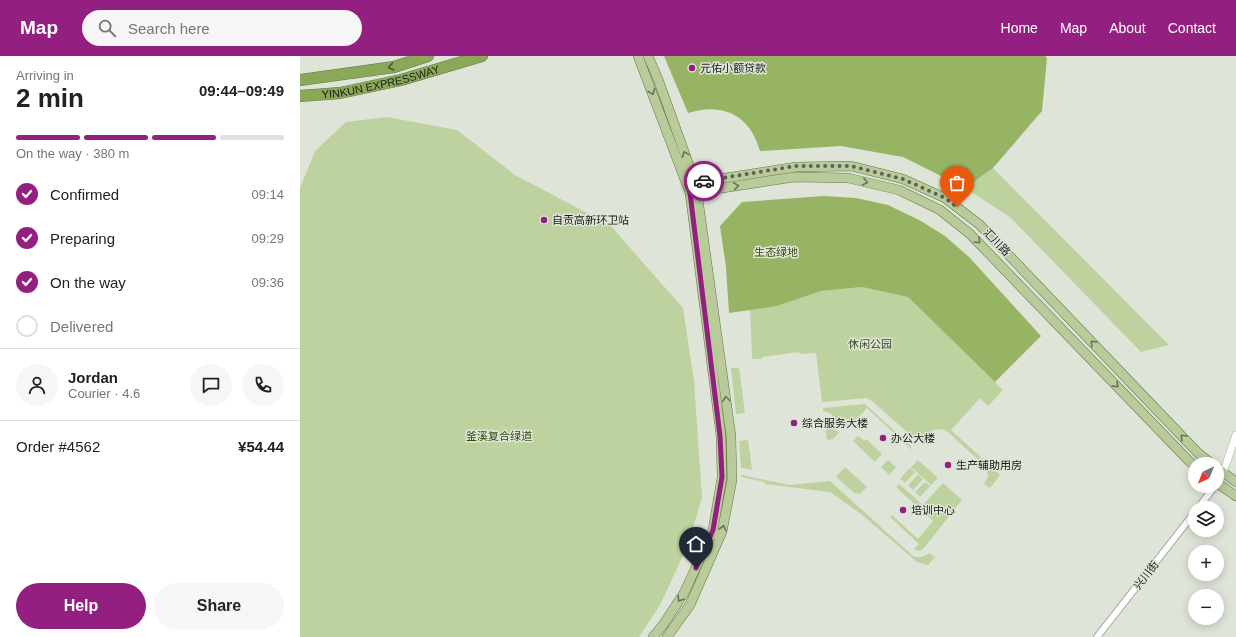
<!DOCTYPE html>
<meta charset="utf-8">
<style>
:root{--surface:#fff;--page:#f6f6f6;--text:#222;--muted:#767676;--line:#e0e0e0;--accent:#932080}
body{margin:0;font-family:Arial,"Noto Sans SC",sans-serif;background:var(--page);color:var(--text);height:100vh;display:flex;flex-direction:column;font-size:15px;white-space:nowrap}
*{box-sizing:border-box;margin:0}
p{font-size:13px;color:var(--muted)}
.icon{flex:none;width:22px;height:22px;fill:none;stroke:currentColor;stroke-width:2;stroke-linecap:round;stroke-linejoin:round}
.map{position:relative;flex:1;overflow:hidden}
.details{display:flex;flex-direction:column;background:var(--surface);width:300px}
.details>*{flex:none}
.needle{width:26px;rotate:223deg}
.buttons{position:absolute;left:888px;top:401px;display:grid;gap:8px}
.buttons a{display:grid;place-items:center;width:36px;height:36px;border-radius:50%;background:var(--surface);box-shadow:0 2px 10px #0003;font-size:20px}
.pin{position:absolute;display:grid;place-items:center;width:34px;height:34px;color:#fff;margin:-41px -17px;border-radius:50% 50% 50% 0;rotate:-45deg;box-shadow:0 0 4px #0007}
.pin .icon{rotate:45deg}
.courier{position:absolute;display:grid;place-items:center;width:40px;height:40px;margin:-20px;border:3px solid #932080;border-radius:50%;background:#fff;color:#222;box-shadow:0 1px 5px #0007}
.head em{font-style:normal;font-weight:600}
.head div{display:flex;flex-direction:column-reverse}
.head{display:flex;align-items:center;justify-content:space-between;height:68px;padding:0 16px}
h1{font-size:26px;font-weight:600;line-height:30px}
.bar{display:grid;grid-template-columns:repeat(4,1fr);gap:6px 4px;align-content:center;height:48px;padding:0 16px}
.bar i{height:5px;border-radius:3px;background:var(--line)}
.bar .current{background:var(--accent)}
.bar p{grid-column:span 4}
.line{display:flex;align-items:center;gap:10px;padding:0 16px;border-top:1px solid var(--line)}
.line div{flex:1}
.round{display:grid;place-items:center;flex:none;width:42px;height:42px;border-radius:21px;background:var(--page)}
ol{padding:0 16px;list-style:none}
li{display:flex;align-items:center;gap:12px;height:44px}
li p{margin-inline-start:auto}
li .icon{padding:4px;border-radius:50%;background:var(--accent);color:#fff;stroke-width:4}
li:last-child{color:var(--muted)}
li i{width:22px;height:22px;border:2px solid var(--line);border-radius:50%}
.action{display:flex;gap:8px;margin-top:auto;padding:8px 16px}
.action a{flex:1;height:46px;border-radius:24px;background:var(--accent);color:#fff;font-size:16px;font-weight:600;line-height:46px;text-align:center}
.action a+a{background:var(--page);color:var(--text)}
header{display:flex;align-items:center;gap:24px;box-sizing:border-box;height:56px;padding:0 20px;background:var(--accent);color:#fff}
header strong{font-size:19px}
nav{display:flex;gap:22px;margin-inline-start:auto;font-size:14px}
.search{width:280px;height:36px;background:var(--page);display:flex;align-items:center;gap:10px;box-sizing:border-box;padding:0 14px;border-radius:22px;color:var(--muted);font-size:15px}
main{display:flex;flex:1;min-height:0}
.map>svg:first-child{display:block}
.green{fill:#bdd29e}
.forest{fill:#96b463}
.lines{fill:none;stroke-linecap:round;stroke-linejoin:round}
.minor-casing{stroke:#a8ada2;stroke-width:8}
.tertiary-casing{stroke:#a8ada2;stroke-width:8}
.primary-casing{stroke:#637642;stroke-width:10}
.motorway-casing{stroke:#637642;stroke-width:12}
.minor{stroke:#fff;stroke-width:6}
.tertiary{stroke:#fff;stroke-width:7}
.primary{stroke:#b9cb9b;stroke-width:9}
.motorway{stroke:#8ba859;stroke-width:11}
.oneway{stroke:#4c5a34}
.oneway2{stroke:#697258}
.done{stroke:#5e615a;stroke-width:4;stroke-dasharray:0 7.2}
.route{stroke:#932080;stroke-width:5}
.poi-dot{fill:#932080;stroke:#dfe4d8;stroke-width:1.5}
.labels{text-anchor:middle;stroke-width:3;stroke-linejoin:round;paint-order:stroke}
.poi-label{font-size:11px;fill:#191a16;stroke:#dfe4d8;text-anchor:start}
.street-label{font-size:11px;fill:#191a16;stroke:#dfe4d8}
.park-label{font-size:11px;fill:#374b0f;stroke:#dfe4d8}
</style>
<header>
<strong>Map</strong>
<div class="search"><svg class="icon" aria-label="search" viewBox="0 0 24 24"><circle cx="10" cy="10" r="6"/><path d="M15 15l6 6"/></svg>Search here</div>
<nav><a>Home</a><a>Map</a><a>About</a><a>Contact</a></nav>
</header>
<main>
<section class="details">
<div class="head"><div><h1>2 min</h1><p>Arriving in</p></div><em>09:44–09:49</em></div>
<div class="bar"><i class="current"></i><i class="current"></i><i class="current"></i><i></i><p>On the way · 380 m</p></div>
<ol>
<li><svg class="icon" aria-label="check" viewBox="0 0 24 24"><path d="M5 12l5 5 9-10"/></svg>Confirmed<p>09:14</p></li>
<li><svg class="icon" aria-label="check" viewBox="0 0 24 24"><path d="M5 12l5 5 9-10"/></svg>Preparing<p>09:29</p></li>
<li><svg class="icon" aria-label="check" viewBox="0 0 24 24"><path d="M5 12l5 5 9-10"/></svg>On the way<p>09:36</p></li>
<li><i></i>Delivered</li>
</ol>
<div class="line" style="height:72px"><a class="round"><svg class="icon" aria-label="person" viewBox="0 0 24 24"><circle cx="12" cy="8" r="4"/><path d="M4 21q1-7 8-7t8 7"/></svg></a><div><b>Jordan</b><p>Courier · 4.6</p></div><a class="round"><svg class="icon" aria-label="chat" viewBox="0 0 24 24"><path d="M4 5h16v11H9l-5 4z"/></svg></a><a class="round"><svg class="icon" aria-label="phone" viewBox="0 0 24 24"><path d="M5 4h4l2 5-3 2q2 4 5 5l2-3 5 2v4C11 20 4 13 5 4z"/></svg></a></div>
<div class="line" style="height:52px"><div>Order #4562</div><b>¥54.44</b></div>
<div class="action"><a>Help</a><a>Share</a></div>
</section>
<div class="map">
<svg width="936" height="581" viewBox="0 0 936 581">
<rect width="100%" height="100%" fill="#dfe4d8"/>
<!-- green -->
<path class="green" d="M87,61L157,74L215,119L310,169L383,252L394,325L402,442L387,491L360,549L339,581H0V132L15,95L46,66Z
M693,112L869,289L841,296L710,161L665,132Z
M562,231L608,241L703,334L688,350L680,342L651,374L700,419L690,432L684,428L688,420L686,411L648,376C635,368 631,377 622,385H617L572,345L566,342L522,346L516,297L500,298L499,296L462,301V303H452L450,253L477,250L521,235Z
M431,312H439L445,357L436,358Z
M565,348L610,389L612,394L567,352L552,368L549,366L544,371L530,357L523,355V352Z
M524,363L539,377L533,383L527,384Z
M558,380L564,385L566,383L582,398L575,406L553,385Z
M448,384L452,414L441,412L439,385Z
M588,404L596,411L589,419L581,411Z
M618,404L638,422L631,429L611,411Z
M545,411L567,431L560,438L554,437L536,421Z
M610,412L615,416L605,427L600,423Z
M441,419L490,429L530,425L613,500C619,502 624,501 629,497L635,501L628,509L617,506L561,458L530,436L465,428V426L441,421Z
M618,419L623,423L613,434L608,429Z
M625,426L630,430L620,441L615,436Z
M643,427L662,444L624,492L622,494L618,495L614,493L619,488L590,461L592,459L618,483L633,465L596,431L599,428L623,449Z"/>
<!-- forest -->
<path class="forest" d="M364,0H745L747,2L742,55L693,112L665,132L603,101L541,90L460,95C450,59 423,46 388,57Z
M524,140L556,142L588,149L621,165L645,180L669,201L741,280L695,326L608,241L562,231L521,235L477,250L429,257L426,211L420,170L442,146Z"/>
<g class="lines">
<defs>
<path id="minor" d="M898,452L915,430
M797,581L895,456"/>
<path id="tertiary" d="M917,427L923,417L936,379"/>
<path id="primary" d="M338,0L390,137L421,380L422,421L413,474L384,537L363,569L353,581
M348,0L358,23L395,126L397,136L431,380L432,424L422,476L390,549L367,581
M387,128L496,111L551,110L603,123L645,142L680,169L898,397L912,408
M390,137L494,121L548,122L599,134L640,154L670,178L889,405L895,410
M917,412L936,426
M917,427L936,440"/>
<g id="motorway">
<path d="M0,24L94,11L128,0"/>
<path id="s1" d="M0,40L40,37L101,24L182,0"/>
</g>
</defs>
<!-- minor casing -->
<use href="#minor" class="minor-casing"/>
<!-- tertiary casing -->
<use href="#tertiary" class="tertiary-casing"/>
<!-- primary casing -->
<use href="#primary" class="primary-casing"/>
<!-- motorway casing -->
<use href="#motorway" class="motorway-casing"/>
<!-- minor -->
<use href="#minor" class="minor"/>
<!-- tertiary -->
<use href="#tertiary" class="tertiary"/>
<!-- primary -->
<use href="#primary" class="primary"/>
<!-- motorway -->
<use href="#motorway" class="motorway"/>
</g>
<!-- one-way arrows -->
<defs><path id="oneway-chevron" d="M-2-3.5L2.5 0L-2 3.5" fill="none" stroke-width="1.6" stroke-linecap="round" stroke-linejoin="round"/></defs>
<use class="oneway" href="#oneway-chevron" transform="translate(91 11) rotate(169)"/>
<g class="oneway2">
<use href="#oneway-chevron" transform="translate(352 36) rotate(69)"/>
<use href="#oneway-chevron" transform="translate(385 98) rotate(-110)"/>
<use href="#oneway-chevron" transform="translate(565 126) rotate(13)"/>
<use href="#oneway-chevron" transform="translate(436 130) rotate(-8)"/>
<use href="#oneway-chevron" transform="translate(678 185) rotate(46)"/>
<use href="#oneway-chevron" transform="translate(793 287) rotate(-134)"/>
<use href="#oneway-chevron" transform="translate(816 329) rotate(46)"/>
<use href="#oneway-chevron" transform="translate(426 343) rotate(-98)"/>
<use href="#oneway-chevron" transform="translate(883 381) rotate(-134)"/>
<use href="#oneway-chevron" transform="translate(423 472) rotate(-76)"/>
<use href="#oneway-chevron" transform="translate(380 543) rotate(123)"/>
</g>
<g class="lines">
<!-- done -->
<path class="done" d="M404,125L496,110H551L603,123L645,142L657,151"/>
<!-- route -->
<path class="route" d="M396,512L413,474L422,421L420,380L390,137L387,128L404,125"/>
</g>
<!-- markers -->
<g class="poi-dot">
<circle cx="392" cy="12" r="4"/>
<circle cx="244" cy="164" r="4"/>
<circle cx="494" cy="367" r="4"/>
<circle cx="583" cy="382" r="4"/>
<circle cx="648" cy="409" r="4"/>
<circle cx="603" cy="454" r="4"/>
</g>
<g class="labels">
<!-- poi labels -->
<g class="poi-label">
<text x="400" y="16">元佑小额贷款</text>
<text x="252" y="168">自贡高新环卫站</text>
<text x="502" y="371">综合服务大楼</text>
<text x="591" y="386">办公大楼</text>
<text x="656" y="413">生产辅助用房</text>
<text x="611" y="458">培训中心</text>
</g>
<!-- street labels -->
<g class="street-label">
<text dy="4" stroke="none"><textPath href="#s1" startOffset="82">YINKUN EXPRESSWAY</textPath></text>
<text transform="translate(697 186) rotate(46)" y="4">汇川路</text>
<text transform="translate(846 519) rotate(-52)" y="4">兴川街</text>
</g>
<!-- park labels -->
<g class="park-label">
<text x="476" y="200">生态绿地</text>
<text x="570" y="292">休闲公园</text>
<text x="199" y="384">釜溪复合绿道</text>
</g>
</g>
</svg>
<div class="buttons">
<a><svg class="needle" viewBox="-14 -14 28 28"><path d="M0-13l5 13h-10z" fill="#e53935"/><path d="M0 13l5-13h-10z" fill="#767676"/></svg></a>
<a><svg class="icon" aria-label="layers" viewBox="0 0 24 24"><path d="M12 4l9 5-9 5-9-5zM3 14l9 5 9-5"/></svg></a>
<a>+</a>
<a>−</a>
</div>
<div class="pin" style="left:657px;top:151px;background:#ea580c"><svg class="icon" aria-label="bag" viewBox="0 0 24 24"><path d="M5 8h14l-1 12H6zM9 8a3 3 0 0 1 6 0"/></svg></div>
<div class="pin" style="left:396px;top:512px;background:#1f2937"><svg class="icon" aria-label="home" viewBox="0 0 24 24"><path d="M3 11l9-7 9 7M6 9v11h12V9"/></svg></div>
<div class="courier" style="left:404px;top:125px"><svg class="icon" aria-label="car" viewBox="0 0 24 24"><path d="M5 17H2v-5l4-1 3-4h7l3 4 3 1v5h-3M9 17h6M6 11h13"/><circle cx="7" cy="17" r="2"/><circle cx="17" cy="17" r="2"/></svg></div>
</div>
</main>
